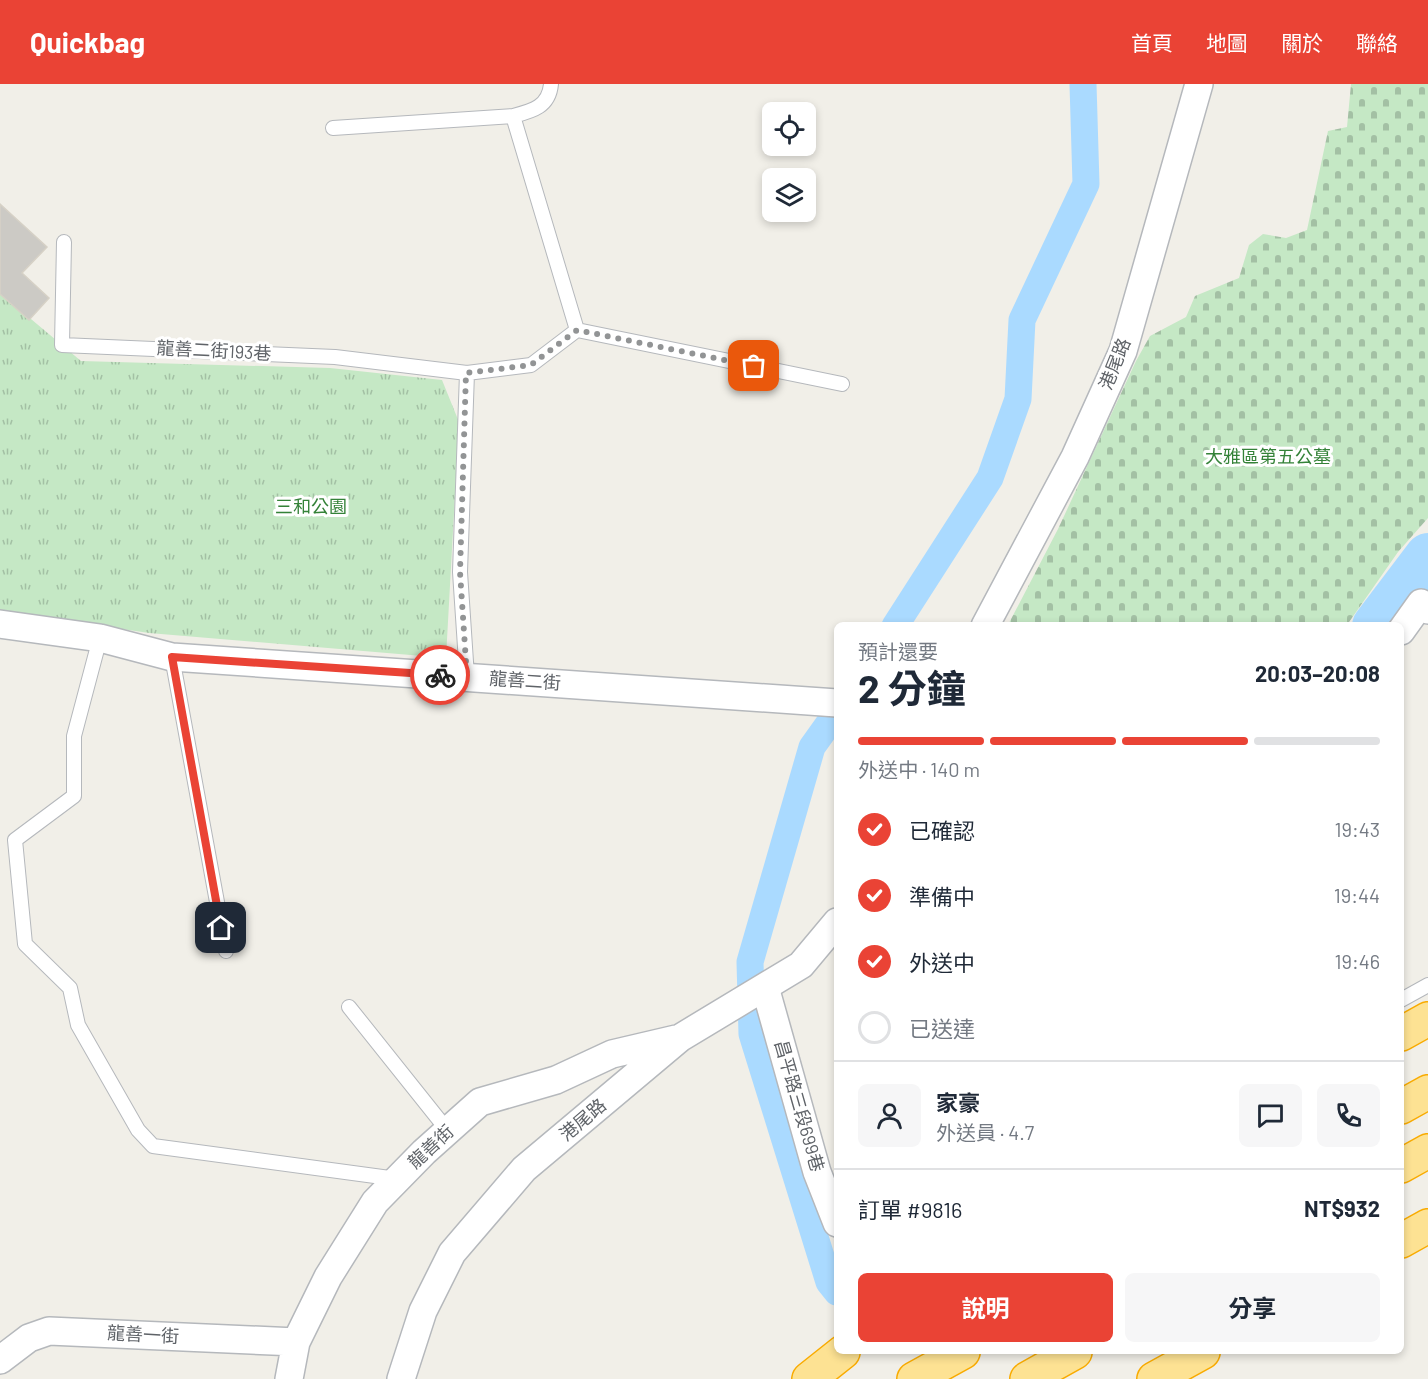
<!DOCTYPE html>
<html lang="zh-TW">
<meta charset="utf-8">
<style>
:root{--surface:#fff;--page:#f6f6f7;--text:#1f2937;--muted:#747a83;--line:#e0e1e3;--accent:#ea4335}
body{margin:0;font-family:Barlow,"Noto Sans TC",sans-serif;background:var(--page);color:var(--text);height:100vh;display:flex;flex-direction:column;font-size:22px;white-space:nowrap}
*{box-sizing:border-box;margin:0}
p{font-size:20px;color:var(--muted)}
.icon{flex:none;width:33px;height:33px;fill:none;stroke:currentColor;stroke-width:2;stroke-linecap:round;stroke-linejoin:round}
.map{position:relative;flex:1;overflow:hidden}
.panel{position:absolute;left:834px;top:538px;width:570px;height:732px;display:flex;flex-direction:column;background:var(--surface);border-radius:9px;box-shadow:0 3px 9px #0003}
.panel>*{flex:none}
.controls{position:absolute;left:762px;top:18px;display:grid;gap:12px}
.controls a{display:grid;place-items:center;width:54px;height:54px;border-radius:9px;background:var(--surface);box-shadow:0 3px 9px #0003;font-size:30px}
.pin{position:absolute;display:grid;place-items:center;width:51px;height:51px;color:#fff;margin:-26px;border-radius:12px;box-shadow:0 3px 9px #0006}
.courier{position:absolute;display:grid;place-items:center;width:60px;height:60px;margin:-30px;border:4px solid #ea4335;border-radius:50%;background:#fff;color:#222;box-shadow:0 2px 8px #0007}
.head em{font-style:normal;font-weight:700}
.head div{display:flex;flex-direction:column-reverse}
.head{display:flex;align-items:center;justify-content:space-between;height:102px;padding:0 24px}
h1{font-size:39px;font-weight:700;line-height:45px}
.bar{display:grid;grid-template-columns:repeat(4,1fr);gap:9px 6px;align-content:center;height:72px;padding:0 24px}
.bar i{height:8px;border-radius:4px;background:var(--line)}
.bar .selected{background:var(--accent)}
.bar p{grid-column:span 4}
.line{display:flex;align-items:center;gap:15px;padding:0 24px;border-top:2px solid var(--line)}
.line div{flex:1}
.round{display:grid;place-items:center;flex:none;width:63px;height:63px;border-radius:9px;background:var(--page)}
ol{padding:0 24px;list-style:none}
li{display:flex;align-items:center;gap:18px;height:66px}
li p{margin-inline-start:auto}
li .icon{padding:6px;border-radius:50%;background:var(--accent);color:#fff;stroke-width:4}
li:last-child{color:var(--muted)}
li i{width:33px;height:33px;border:3px solid var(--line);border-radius:50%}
.button{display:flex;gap:12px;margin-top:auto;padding:12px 24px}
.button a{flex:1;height:69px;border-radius:9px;background:var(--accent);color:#fff;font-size:24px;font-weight:700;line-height:69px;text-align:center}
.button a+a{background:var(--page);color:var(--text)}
header{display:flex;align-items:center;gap:36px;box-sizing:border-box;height:84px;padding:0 30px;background:var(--accent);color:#fff}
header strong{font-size:28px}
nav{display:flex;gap:33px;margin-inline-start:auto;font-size:21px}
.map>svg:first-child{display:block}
.cemetery{fill:url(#cemetery-stones)}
.park{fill:url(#park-tufts)}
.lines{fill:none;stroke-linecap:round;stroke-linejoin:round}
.canal{stroke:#aadaff;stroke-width:27}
.river{stroke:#aadaff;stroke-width:46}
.building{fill:#cccac5;stroke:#d6d1c6;stroke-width:1.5}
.service-casing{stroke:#b5b8bc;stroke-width:16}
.minor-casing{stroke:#b5b8bc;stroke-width:30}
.motorway-casing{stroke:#f9ab00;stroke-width:36}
.service{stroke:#fff;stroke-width:14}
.minor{stroke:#fff;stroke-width:27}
.motorway{stroke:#fde293;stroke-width:33}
.done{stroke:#929495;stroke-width:6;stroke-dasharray:0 10.8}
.route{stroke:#ea4335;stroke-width:8}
.labels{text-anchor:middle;stroke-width:6;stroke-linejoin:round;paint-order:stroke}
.street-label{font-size:18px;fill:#5f6368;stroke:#fff}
.park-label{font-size:18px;fill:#348238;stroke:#fff}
</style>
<header>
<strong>Quickbag</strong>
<nav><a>首頁</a><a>地圖</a><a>關於</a><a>聯絡</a></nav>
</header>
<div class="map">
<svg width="1428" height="1295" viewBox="0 0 1428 1295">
<defs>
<pattern id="cemetery-stones" width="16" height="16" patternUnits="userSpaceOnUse" patternTransform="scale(1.5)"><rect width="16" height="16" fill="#c5e8c5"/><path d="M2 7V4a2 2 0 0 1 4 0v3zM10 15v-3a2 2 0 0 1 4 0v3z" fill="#a3c0a4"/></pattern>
<pattern id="park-tufts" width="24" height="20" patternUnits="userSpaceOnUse" patternTransform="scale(1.5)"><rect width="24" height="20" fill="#c5e8c5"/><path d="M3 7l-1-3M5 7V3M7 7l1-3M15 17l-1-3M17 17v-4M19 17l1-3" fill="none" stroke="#a3c0a4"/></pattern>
</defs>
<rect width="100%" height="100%" fill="#f1efe8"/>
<!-- cemetery -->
<path class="cemetery" d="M1351,0H1428V434L1398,468L1347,541H1008L1058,445L1136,277L1150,252L1186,233L1195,212L1239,194L1249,161L1263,150L1286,154L1307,146L1328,47L1347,43Z"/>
<!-- park -->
<path class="park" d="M0,209L81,277L330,284L442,296L459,338L446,574L149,549L0,527Z"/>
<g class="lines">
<!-- canal -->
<path class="canal" d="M895,542L990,394L1018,315L1022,236L1086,100L1083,0
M837,628L812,663L750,878L752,950L829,1198L837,1208"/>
<!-- river -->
<path class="river" d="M1375,542L1428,472"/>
</g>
<!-- building -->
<path class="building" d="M0,120L47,163L22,189L49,214L29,236L0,210Z"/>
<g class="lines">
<defs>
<path id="service" d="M513,32L577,246
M333,44L513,32C532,27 549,23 551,0
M64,158L62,261L335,273L467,289L531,281L577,246L842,300
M467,289L460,488L467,593
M100,554L74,652V712L15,756L25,860L70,904L78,941L138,1046L153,1062L397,1095
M172,573L226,867
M1401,916L1428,901
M349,923L448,1047"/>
<path id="minor" d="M0,540L100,554L172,573L837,619
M985,542L1075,373L1123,267L1199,0
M1401,547L1421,519L1428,526
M765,903L817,1088L837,1139
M0,1276L29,1254L49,1247L296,1258
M289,1295L296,1258L328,1193L375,1118L424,1068L480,1018L556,996L612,970L676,955
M401,1295L423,1227L452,1169L524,1085L680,954L801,881L837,838"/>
<path id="motorway" d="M1401,950L1428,935
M1401,1023L1428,1008
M1401,1082L1428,1067
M1401,1157L1428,1142
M809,1295L843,1268
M914,1295L963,1268
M1027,1295L1075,1268
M1154,1295L1203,1268"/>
</defs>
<!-- service casing -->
<use href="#service" class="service-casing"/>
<!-- minor casing -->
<use href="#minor" class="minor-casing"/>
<!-- motorway casing -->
<use href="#motorway" class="motorway-casing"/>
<!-- service -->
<use href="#service" class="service"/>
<!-- minor -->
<use href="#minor" class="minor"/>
<!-- motorway -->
<use href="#motorway" class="motorway"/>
</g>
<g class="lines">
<!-- done -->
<path class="done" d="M440,591L467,593L460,488L466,289L531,281L577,246L754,282"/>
<!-- route -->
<path class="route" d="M221,844L172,573L440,591"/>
</g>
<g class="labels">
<!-- street labels -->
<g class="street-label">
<text transform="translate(214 267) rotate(3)" y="6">龍善二街193巷</text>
<text transform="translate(1115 280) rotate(-68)" y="6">港尾路</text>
<text transform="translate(525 597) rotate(4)" y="6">龍善二街</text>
<text transform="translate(799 1022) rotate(74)" y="6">昌平路三段699巷</text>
<text transform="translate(583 1036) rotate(-40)" y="6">港尾路</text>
<text transform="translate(431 1063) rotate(-43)" y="6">龍善街</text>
<text transform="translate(143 1251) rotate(3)" y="6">龍善一街</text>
</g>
<!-- park labels -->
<g class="park-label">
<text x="1268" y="379">大雅區第五公墓</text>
<text x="311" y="429">三和公園</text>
</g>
</g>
</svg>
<div class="controls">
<a><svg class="icon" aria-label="locate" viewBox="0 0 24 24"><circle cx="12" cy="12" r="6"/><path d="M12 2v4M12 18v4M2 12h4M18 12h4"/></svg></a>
<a><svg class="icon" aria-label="layers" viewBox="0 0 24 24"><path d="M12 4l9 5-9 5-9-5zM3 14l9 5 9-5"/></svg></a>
</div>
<div class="pin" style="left:754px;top:282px;background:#ea580c"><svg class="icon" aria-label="bag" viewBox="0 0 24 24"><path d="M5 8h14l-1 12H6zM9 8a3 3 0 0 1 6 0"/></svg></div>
<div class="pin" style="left:221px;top:844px;background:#1f2937"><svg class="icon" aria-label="home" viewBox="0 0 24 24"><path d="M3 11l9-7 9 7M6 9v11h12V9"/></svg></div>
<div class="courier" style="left:440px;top:591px"><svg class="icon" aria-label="bike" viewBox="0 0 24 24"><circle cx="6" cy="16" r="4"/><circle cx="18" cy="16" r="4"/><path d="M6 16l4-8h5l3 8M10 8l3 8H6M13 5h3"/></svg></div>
<section class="panel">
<div class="head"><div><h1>2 分鐘</h1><p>預計還要</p></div><em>20:03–20:08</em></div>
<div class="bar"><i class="selected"></i><i class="selected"></i><i class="selected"></i><i></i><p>外送中 · 140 m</p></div>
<ol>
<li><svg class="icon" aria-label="check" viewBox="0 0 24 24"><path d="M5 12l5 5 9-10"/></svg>已確認<p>19:43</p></li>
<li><svg class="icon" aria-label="check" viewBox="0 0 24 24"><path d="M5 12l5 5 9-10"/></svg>準備中<p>19:44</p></li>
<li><svg class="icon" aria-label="check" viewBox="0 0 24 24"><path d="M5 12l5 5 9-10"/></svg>外送中<p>19:46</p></li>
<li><i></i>已送達</li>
</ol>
<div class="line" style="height:108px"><a class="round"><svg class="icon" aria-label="person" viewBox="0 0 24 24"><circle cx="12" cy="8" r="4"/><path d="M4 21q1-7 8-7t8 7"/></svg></a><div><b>家豪</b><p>外送員 · 4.7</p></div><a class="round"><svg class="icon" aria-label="chat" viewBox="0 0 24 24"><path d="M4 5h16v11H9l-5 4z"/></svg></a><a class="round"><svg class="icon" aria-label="phone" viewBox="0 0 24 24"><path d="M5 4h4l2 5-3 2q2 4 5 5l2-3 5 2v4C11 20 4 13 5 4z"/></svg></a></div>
<div class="line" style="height:78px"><div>訂單 #9816</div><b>NT$932</b></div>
<div class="button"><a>說明</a><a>分享</a></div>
</section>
</div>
